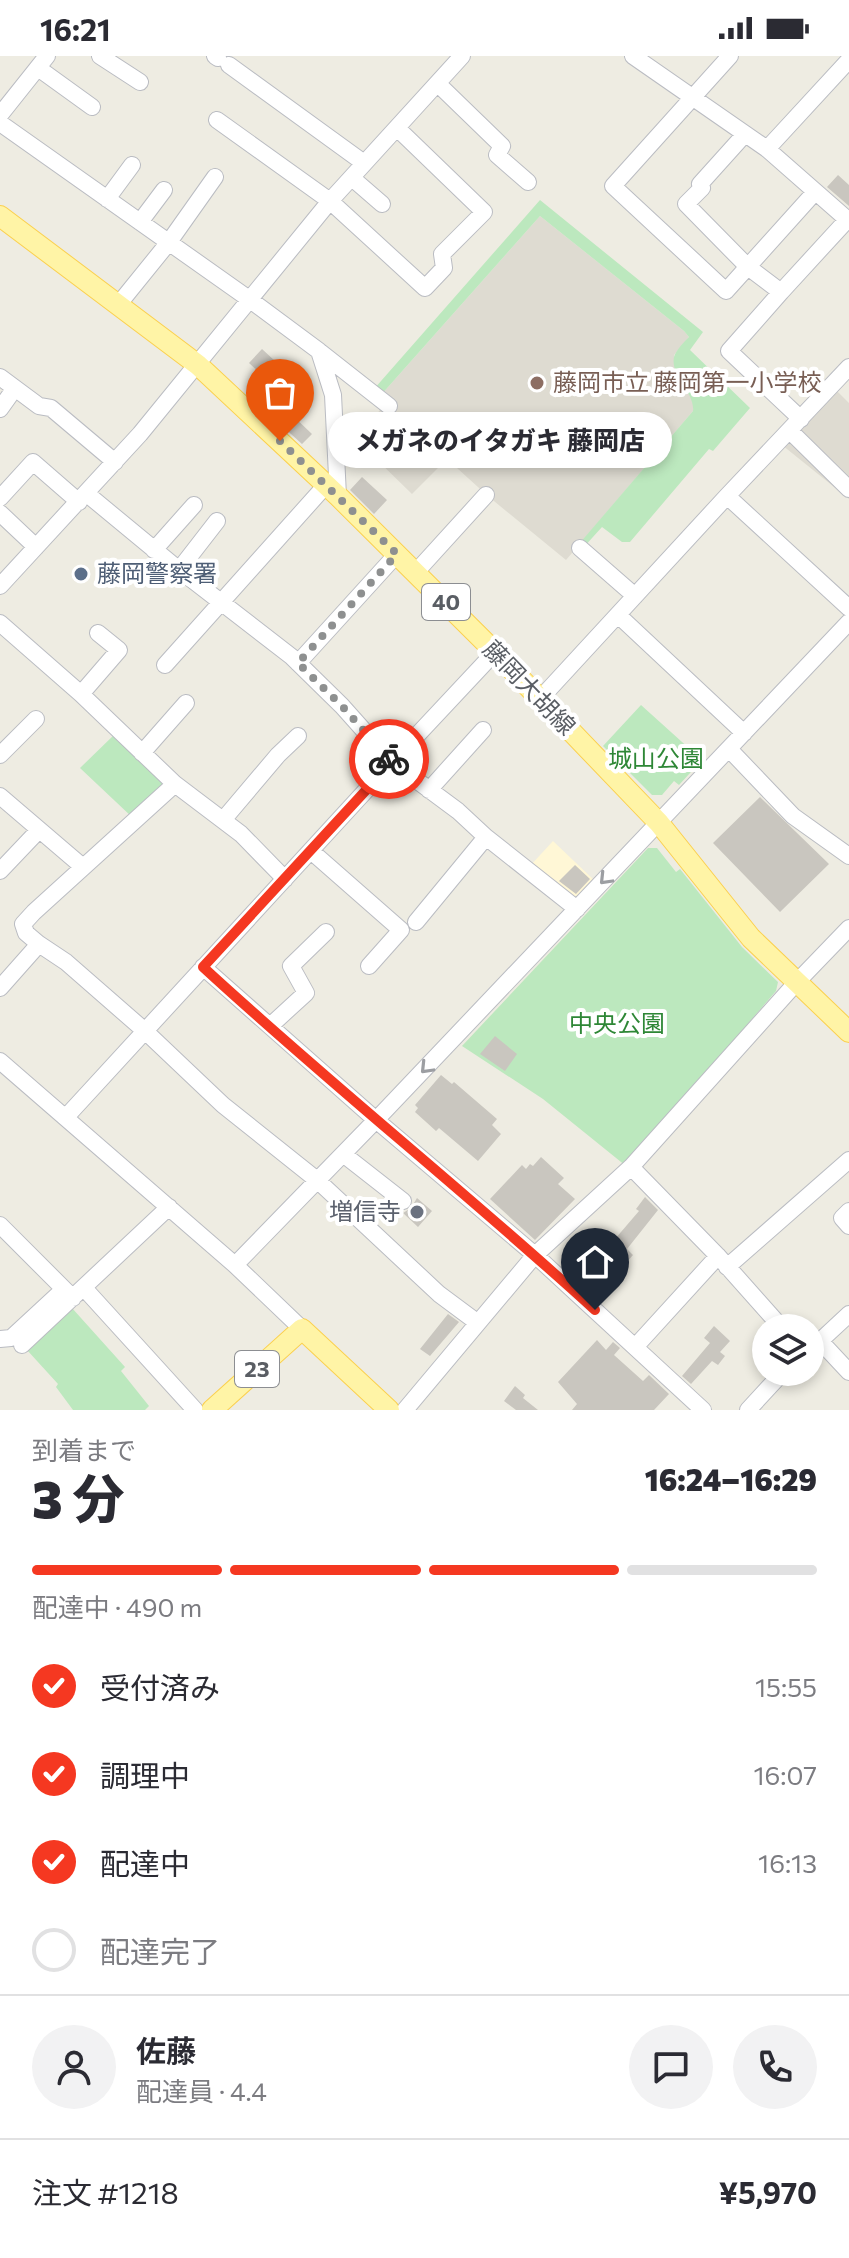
<!DOCTYPE html>
<html lang="ja">
<meta charset="utf-8">
<style>
:root{--surface:#fff;--page:#f2f2f3;--text:#2b2b33;--muted:#7c7c81;--line:#e1e1e2;--accent:#f53821}
body{margin:0;font-family:Commissioner,"Noto Sans JP",sans-serif;background:var(--page);color:var(--text);height:100vh;display:flex;flex-direction:column;font-size:30px;white-space:nowrap}
*{box-sizing:border-box;margin:0}
p{font-size:26px;color:var(--muted)}
.icon{flex:none;width:44px;height:44px;fill:none;stroke:currentColor;stroke-width:2;stroke-linecap:round;stroke-linejoin:round}
.map{position:relative;height:1354px;overflow:hidden}
.details{display:flex;flex-direction:column;background:var(--surface);flex:1}
.details>*{flex:none}
.buttons{position:absolute;left:752px;top:1258px;display:grid;gap:16px}
.buttons a{display:grid;place-items:center;width:72px;height:72px;border-radius:50%;background:var(--surface);box-shadow:0 4px 12px #0003;font-size:40px}
.pin{position:absolute;display:grid;place-items:center;width:68px;height:68px;color:#fff;margin:-82px -34px;border-radius:50% 50% 50% 0;rotate:-45deg;box-shadow:0 0 8px #0007}
.pin .icon{rotate:45deg}
.courier{position:absolute;display:grid;place-items:center;width:80px;height:80px;margin:-40px;border:6px solid #f53821;border-radius:50%;background:#fff;color:#222;box-shadow:0 2px 10px #0007}
.bubble{position:absolute;height:56px;border-radius:28px;background:var(--surface);box-shadow:0 4px 12px #0003;font-size:26px;font-weight:800;line-height:56px;text-align:center}
.headline em{font-style:normal;font-weight:800}
.headline div{display:flex;flex-direction:column-reverse}
.headline{display:flex;align-items:center;justify-content:space-between;height:136px;padding:0 32px}
h1{font-size:52px;font-weight:800;line-height:60px}
.bar{display:grid;grid-template-columns:repeat(4,1fr);gap:12px 8px;align-content:center;height:96px;padding:0 32px}
.bar i{height:10px;border-radius:6px;background:var(--line)}
.bar .active{background:var(--accent)}
.bar p{grid-column:span 4}
.line{display:flex;align-items:center;gap:20px;padding:0 32px;border-top:2px solid var(--line)}
.line div{flex:1}
.round{display:grid;place-items:center;flex:none;width:84px;height:84px;border-radius:42px;background:var(--page)}
ol{padding:0 32px;list-style:none}
li{display:flex;align-items:center;gap:24px;height:88px}
li p{margin-inline-start:auto}
li .icon{padding:8px;border-radius:50%;background:var(--accent);color:#fff;stroke-width:4}
li:last-child{color:var(--muted)}
li i{width:44px;height:44px;border:4px solid var(--line);border-radius:50%}
.status{display:flex;justify-content:space-between;align-items:center;height:56px;padding:0 40px;background:var(--surface);direction:ltr}
.status svg{height:22px;fill:currentColor}
.map>svg:first-child{display:block}
.commercial{fill:#fff7d6}
.education{fill:#dedbd1}
.green{fill:#bce8be}
.building{fill:#c9c6bf}
.lines{fill:none;stroke-linecap:round;stroke-linejoin:round}
.minor-casing{stroke:#babcc2;stroke-width:18}
.major-casing{stroke:#fbd04e;stroke-width:22}
.minor{stroke:#fff;stroke-width:16}
.major{stroke:#fff4a6;stroke-width:20}
.oneway{stroke:#9c9ea2}
.done{stroke:#8e9090;stroke-width:8;stroke-dasharray:0 14.4}
.route{stroke:#f53821;stroke-width:10}
.education-dot{fill:#8d6e63;stroke:#fff;stroke-width:3}
.service-dot{fill:#5c6f8a;stroke:#fff;stroke-width:3}
.worship-dot{fill:#6b7280;stroke:#fff;stroke-width:3}
.labels{text-anchor:middle;stroke-width:8;stroke-linejoin:round;paint-order:stroke}
.shield{fill:#fff;stroke:#8c8e92;stroke-width:2}
.shield-label{font-size:22px;font-weight:bold;fill:#5a5e64}
.education-label{font-size:24px;fill:#785e54;stroke:#fff;text-anchor:start}
.service-label{font-size:24px;fill:#4e5e75;stroke:#fff;text-anchor:start}
.street-label{font-size:24px;fill:#5a5e64;stroke:#fff}
.park-label{font-size:24px;fill:#2e8736;stroke:#fff}
.worship-label{font-size:24px;fill:#5b616d;stroke:#fff;text-anchor:end}
</style>
<div class="status"><b>16:21</b><svg viewBox="0 0 49 12"><path d="M0 12V9h3v3zM5 12V6h3v6zM10 12V3h3v9zM15 12V0h3v12zM26 1h20v11H26zM47 4h2v5h-2z"/></svg></div>
<div class="map">
<svg width="849" height="1354" viewBox="0 0 849 1354">
<rect width="100%" height="100%" fill="#eeece2"/>
<!-- commercial -->
<path class="commercial" d="M553,785L595,825L576,846L529,811Z"/>
<!-- education -->
<path class="education" d="M540,160L684,275L689,281L674,299V307L694,347L693,355L566,504L489,441L447,403L412,438L374,401L390,378L371,365L388,344L381,339Z
M836,334L849,347V443L782,389Z"/>
<!-- green -->
<path class="green" d="M540,144L703,276L690,294L750,352L713,395L709,393L630,486H622L602,471L583,492L579,488L693,355C695,336 670,320 674,301C676,294 684,286 689,281L684,275L540,160L381,339L374,333Z
M641,649L702,704L679,729L674,725L662,739H652L603,690Z
M116,677L171,727L133,762L80,712Z
M648,792H657L676,816L680,813L742,891L778,926L776,935L626,1110L543,1043L462,990Z
M72,1252L125,1311L121,1315L149,1350L145,1354H73L56,1331L58,1328L27,1294Z"/>
<!-- building -->
<path class="building" d="M838,119L849,129V150L827,131Z
M262,293L302,330L291,343L263,316L261,318L249,307Z
M291,358L312,378L302,388L281,369Z
M362,421L387,444L374,458L350,434Z
M760,741L829,808L780,856L713,787Z
M575,809L590,823L576,838L559,825Z
M495,980L517,998L505,1015L480,998Z
M441,1019L452,1028L454,1026L497,1063L492,1069L501,1078L478,1105L439,1072L436,1075L415,1056L418,1052L415,1049Z
M541,1101L564,1122L558,1128L575,1143L535,1184L490,1143L522,1109L526,1113L530,1108L533,1110Z
M645,1141L658,1154L627,1193L633,1199L602,1234L585,1218L639,1155L636,1153Z
M417,1142L432,1155L418,1171L403,1157L411,1152Z
M448,1258L459,1266L430,1300L420,1293Z
M714,1270L730,1285L720,1296L725,1300L718,1309L712,1305L691,1328L682,1320L710,1287L704,1282Z
M597,1284L606,1294L613,1286L620,1292L614,1299L643,1325L649,1319L669,1338L654,1354H572L577,1348L558,1326Z
M515,1330L525,1339L523,1342L538,1354H516L504,1345Z"/>
<g class="lines">
<defs>
<path id="minor" d="M100,0L140,26
M215,0L218,2
M633,0L767,93L849,165
M730,0L613,130L726,235L815,136
M229,9L364,107
M38,12L92,51
M438,28L502,90L497,99L528,126
M0,59L47,0
M217,64L330,145L425,232L444,212L442,198L484,156L398,73
M0,67L249,243L319,295L333,339L338,440
M745,78L700,128L702,132L686,148L748,211L781,236L729,295L801,363
M767,93L849,4
M352,122L382,148
M107,143L132,109
M140,166L164,134
M781,236L847,164
M118,249L169,186L215,121
M319,295L389,350
M0,321L39,350L51,352L115,406
M0,353L15,332
M790,375L849,433
M87,438L173,509L292,601L342,650L392,706L458,755L486,781L577,853
M727,440L849,552
M0,442L33,406L79,446
M0,457L36,491
M580,492L635,540
M154,494L194,449
M179,514L217,465
M416,516L486,439
M0,530L140,378L330,145L462,0
M618,559L744,677
M0,567L81,638L175,728L241,778L285,823
M298,607L397,498
M165,609L326,429
M81,638L119,594L98,577
M540,643L727,440L849,311
M729,693L793,760L849,800
M142,697L186,647
M0,699L36,663
M175,728L34,856L23,868L26,877L39,888L66,906L145,975L223,1049L317,1124L439,1238L478,1267
M429,734L483,674
M0,740L83,811
M223,764L278,699L298,680
M311,795L401,874L369,910
M0,815L39,774
M416,866L486,781
M203,911L376,1064L535,1199L703,1354
M0,932L39,888
M270,970L306,937L291,910L326,876
M0,1005L235,1209L302,1273
M66,1061L392,706L495,596
M343,1098L403,1145
M631,1111L718,1200
M849,1155L842,1162L849,1170
M0,1169L73,1242
M235,1209L376,1064L849,566
M727,1211L849,1104
M84,1232L195,1354
M0,1283L11,1282L64,1233
M820,1285L849,1316
M22,1289L169,1151
M636,1290L718,1200L782,1272
M810,1290L820,1285L849,1258
M405,1354L535,1199L631,1111L796,927L849,872
M748,1354L783,1316"/>
<path id="major" d="M0,160L198,309L338,440L495,596L659,767L751,882L849,976
M212,1354L302,1273L389,1354"/>
</defs>
<!-- minor casing -->
<use href="#minor" class="minor-casing"/>
<!-- major casing -->
<use href="#major" class="major-casing"/>
<!-- minor -->
<use href="#minor" class="minor"/>
<!-- major -->
<use href="#major" class="major"/>
</g>
<!-- one-way arrows -->
<defs><path id="oneway-chevron" d="M-2-3.5L2.5 0L-2 3.5" fill="none" stroke-width="1.6" stroke-linecap="round" stroke-linejoin="round" transform="scale(2)"/></defs>
<g class="oneway">
<use href="#oneway-chevron" transform="translate(605 823) rotate(134)"/>
<use href="#oneway-chevron" transform="translate(426 1012) rotate(134)"/>
</g>
<g class="lines">
<!-- done -->
<path class="done" d="M280,385L397,498L298,607L342,650L389,703"/>
<!-- route -->
<path class="route" d="M389,703L392,706L203,911C331,1029 467,1137 595,1254"/>
</g>
<!-- markers -->
<circle class="education-dot" cx="537" cy="327" r="8"/>
<circle class="service-dot" cx="81" cy="518" r="8"/>
<circle class="worship-dot" cx="417" cy="1156" r="8"/>
<g class="labels">
<!-- shield labels -->
<g class="shield">
<rect x="422" y="528" width="48" height="36" rx="6"/>
<rect x="235" y="1295" width="44" height="36" rx="6"/>
</g>
<g class="shield-label">
<text x="446" y="554">40</text>
<text x="257" y="1321">23</text>
</g>
<!-- education labels -->
<g class="education-label">
<text x="553" y="335">藤岡市立 藤岡第一小学校</text>
</g>
<!-- service labels -->
<g class="service-label">
<text x="97" y="526">藤岡警察署</text>
</g>
<!-- street labels -->
<g class="street-label">
<text transform="translate(529 632) rotate(46)" y="8">藤岡大胡線</text>
</g>
<!-- park labels -->
<g class="park-label">
<text x="656" y="711">城山公園</text>
<text x="617" y="976">中央公園</text>
</g>
<!-- worship labels -->
<g class="worship-label">
<text x="401" y="1164">増信寺</text>
</g>
</g>
</svg>
<div class="buttons">
<a><svg class="icon" aria-label="layers" viewBox="0 0 24 24"><path d="M12 4l9 5-9 5-9-5zM3 14l9 5 9-5"/></svg></a>
</div>
<div class="pin" style="left:280px;top:385px;background:#ea580c"><svg class="icon" aria-label="bag" viewBox="0 0 24 24"><path d="M5 8h14l-1 12H6zM9 8a3 3 0 0 1 6 0"/></svg></div>
<div class="pin" style="left:595px;top:1254px;background:#1f2937"><svg class="icon" aria-label="home" viewBox="0 0 24 24"><path d="M3 11l9-7 9 7M6 9v11h12V9"/></svg></div>
<div class="courier" style="left:389px;top:703px"><svg class="icon" aria-label="bike" viewBox="0 0 24 24"><circle cx="6" cy="16" r="4"/><circle cx="18" cy="16" r="4"/><path d="M6 16l4-8h5l3 8M10 8l3 8H6M13 5h3"/></svg></div>
<div class="bubble" style="left:328px;top:356px;width:344px">メガネのイタガキ 藤岡店</div>
</div>
<section class="details">
<div class="headline"><div><h1>3 分</h1><p>到着まで</p></div><em>16:24–16:29</em></div>
<div class="bar"><i class="active"></i><i class="active"></i><i class="active"></i><i></i><p>配達中 · 490 m</p></div>
<ol>
<li><svg class="icon" aria-label="check" viewBox="0 0 24 24"><path d="M5 12l5 5 9-10"/></svg>受付済み<p>15:55</p></li>
<li><svg class="icon" aria-label="check" viewBox="0 0 24 24"><path d="M5 12l5 5 9-10"/></svg>調理中<p>16:07</p></li>
<li><svg class="icon" aria-label="check" viewBox="0 0 24 24"><path d="M5 12l5 5 9-10"/></svg>配達中<p>16:13</p></li>
<li><i></i>配達完了</li>
</ol>
<div class="line" style="height:144px"><a class="round"><svg class="icon" aria-label="person" viewBox="0 0 24 24"><circle cx="12" cy="8" r="4"/><path d="M4 21q1-7 8-7t8 7"/></svg></a><div><b>佐藤</b><p>配達員 · 4.4</p></div><a class="round"><svg class="icon" aria-label="chat" viewBox="0 0 24 24"><path d="M4 5h16v11H9l-5 4z"/></svg></a><a class="round"><svg class="icon" aria-label="phone" viewBox="0 0 24 24"><path d="M5 4h4l2 5-3 2q2 4 5 5l2-3 5 2v4C11 20 4 13 5 4z"/></svg></a></div>
<div class="line" style="height:104px"><div>注文 #1218</div><b>¥5,970</b></div>
</section>
